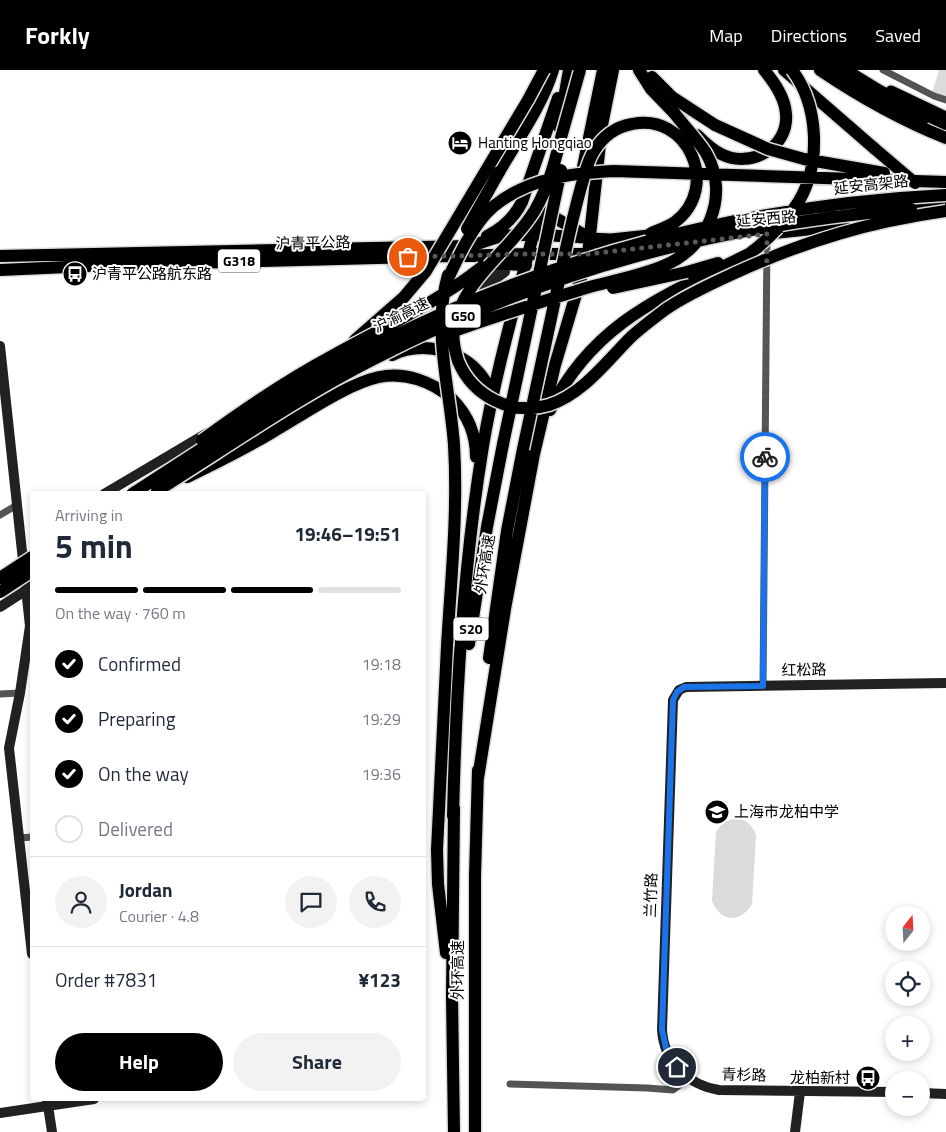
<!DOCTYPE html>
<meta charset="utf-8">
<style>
:root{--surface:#fff;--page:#f2f2f3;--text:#1f2937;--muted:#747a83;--line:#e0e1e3;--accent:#000}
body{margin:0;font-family:"Titillium Web","Noto Sans SC",sans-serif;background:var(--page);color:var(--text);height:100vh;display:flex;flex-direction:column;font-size:19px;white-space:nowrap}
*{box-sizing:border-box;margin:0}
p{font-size:16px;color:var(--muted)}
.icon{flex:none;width:28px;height:28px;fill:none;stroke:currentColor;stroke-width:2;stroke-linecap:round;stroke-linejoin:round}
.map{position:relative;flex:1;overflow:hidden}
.drawer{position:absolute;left:30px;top:421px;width:396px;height:610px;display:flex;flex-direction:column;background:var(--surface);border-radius:5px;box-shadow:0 2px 8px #0003}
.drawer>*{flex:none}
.needle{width:32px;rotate:18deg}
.buttons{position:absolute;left:885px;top:836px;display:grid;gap:10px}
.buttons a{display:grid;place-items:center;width:45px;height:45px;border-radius:50%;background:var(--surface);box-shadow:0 2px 8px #0003;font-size:25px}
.pin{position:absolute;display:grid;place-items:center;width:42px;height:42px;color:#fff;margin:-21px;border:2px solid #fff;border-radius:50%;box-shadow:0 1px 5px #0007}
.courier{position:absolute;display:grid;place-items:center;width:50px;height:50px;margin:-25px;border:4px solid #1a73e8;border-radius:50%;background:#fff;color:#222;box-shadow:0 1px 6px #0007}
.overview em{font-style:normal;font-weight:700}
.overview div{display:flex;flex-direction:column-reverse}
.overview{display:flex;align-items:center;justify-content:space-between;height:85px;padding:0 25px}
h1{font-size:32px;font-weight:700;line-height:38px}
.bar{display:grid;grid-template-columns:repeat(4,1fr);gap:8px 5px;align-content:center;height:60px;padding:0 25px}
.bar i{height:6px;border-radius:4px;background:var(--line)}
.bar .selected{background:var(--accent)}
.bar p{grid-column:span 4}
.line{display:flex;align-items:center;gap:12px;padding:0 25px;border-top:1px solid var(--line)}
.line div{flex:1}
.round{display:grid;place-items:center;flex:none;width:52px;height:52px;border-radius:26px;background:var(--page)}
ol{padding:0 25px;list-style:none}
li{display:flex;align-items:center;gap:15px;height:55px}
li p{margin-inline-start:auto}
li .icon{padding:5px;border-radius:50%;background:var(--accent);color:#fff;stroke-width:4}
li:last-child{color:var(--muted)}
li i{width:28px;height:28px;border:2px solid var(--line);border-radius:50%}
.button{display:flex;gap:10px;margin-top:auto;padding:10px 25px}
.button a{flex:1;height:58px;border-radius:30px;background:var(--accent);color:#fff;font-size:20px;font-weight:700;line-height:58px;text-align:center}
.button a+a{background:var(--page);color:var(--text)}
header{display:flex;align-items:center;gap:30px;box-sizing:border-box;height:70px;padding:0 25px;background:var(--accent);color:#fff}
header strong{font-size:24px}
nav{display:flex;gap:28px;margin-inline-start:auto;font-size:18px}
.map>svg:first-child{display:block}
.green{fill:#dbdbdb}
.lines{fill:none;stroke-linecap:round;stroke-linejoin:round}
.primary-casing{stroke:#dbdbdb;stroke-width:14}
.highway-casing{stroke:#dbdbdb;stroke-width:15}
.street{stroke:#545454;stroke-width:7}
.secondary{stroke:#212121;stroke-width:10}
.primary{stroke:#000;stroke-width:11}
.highway{stroke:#000;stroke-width:12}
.highway-bridge-casing{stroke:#dbdbdb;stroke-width:15;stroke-linecap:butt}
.highway-bridge{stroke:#000;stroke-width:12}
.done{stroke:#595959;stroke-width:5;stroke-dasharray:0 9}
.route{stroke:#1a73e8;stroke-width:6}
.labels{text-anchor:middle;stroke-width:4;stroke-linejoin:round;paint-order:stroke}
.shield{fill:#fff;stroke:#4c4c4c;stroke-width:1}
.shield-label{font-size:14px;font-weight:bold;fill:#000}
.poi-label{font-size:15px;fill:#000;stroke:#fff;text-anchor:start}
.street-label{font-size:15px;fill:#000;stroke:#fff}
</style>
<header>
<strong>Forkly</strong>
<nav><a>Map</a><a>Directions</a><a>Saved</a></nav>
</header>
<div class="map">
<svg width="946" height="1062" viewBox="0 0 946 1062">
<rect width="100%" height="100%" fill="#fff"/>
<!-- green -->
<path class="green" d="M939,0H946V28L932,23Z
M737,748C748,751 752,755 756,765L752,834C740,854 720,852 712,831L716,762C722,753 727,750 737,748Z"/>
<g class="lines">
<defs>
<path id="primary" d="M835,0C861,21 893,37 923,50
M891,21L946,47
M901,136L946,131
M769,164L855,155
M590,168L611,169L659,164"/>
<path id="highway" d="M639,0L651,19L682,51
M784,0L875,79
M820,0C860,27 901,50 946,68
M846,0C878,21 910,39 946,54
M652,7L672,27L715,55
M559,57L569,0
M697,65C704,72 712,80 721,84C750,99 789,78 786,44C785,27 774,12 764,0
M583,97L603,0
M499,102C518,69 542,36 553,0
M542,140L611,181
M487,166C503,158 514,148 522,132L558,28
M0,186L469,176C480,174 491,168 503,166C532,163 561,166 590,168
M482,193L526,195
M0,200L112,195L529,184H588
M687,202L718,193
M355,270L404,227
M392,285C421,271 461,279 481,305C486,311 489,318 493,325
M550,340C594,251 666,225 749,184L758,177
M187,407C216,393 244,379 271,363C301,346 346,314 379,307C405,302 432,311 452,329C468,345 476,365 476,387
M469,574L487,457L503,374
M489,588L507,461L523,379
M478,708L505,539L534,384L555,295L588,184L602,55L613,0
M454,738L452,927L454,1062
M453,746C456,623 463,498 483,376C497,293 522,211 542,130
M446,883L438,814L437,780L447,576
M475,1062V806L478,700"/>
</defs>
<!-- primary casing -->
<use href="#primary" class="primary-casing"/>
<!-- highway casing -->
<use href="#highway" class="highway-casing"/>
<!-- street -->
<path class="street" d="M883,0L934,26L946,30
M0,445L17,435
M763,616L767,169
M0,624L20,623
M20,768L32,767
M510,1014L647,1018L673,1020L689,1008"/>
<!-- secondary -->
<path class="secondary" d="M479,210L508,194
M468,229L505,202
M0,276L30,556L20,623L9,678L32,884
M104,424L207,363
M0,537L31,517
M894,1022L719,1020C688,1015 664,992 662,960L673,630L679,620L686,617L946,613
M921,1023L946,1024
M47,1029L52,1062
M0,1043L94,1029
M795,1062L800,1022"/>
<!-- primary -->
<use href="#primary" class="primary"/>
<!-- highway -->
<use href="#highway" class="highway"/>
<defs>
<path id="highway-bridge" d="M580,0C574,21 568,43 562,64C555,91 549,116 535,140C511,181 461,209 454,260C452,270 455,281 458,291C473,327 512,346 549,335C583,324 607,291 631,267C642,257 654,248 666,239C688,224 713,213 737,202C808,170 869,152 946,141
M715,55L768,79L804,89L884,103
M875,79L915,113
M467,159L499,102
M758,177C773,164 788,149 799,131C821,93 819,36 792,0
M446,213C457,189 474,152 494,136C528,108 573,103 614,101L946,112
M613,218L687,202
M404,227L426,201L528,30L544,0
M448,263C494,247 540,232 586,218C611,211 639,206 663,196C707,179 731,126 706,83C697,69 685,57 675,44
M202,370C243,340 287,310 332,286C383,258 436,233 482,197
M503,374L561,100
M523,379C537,313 551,248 565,183C570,160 575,139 581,117C585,105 587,91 594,81C603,66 615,57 632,54C688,42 721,117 675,152C668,157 659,160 651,163
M157,421C229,376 299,327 374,289C546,200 718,155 911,139
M132,424C210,374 287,321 370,278C549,186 745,135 946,125
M0,508L32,487
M0,522L32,501
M447,576C451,509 458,442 454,375C450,318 432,261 448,205"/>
</defs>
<!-- highway-bridge casing -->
<use href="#highway-bridge" class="highway-bridge-casing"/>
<!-- highway-bridge -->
<use href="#highway-bridge" class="highway-bridge"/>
</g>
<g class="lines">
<!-- done -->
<path class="done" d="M408,187L529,184H588L767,164L765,387"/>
<!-- route -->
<path class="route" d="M677,997L667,982L662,960L673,630L677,622L684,617L763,616L765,387"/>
</g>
<!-- icons -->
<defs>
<symbol id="hotel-disc" viewBox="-11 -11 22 22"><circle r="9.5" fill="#000" stroke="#fff"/><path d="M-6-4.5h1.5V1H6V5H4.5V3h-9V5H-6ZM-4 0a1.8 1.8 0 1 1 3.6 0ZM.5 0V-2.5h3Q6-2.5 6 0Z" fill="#fff"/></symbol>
<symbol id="bus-disc" viewBox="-11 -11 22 22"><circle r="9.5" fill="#000" stroke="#fff"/><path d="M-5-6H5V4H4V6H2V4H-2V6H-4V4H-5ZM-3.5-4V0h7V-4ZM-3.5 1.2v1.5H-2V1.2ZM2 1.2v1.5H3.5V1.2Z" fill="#fff"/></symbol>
<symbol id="school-disc" viewBox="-11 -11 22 22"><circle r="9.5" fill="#000" stroke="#fff"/><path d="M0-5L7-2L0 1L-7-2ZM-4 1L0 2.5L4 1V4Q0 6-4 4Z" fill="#fff"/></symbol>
</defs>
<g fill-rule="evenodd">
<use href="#hotel-disc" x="446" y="59" width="28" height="28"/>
<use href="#bus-disc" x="61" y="190" width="28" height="28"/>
<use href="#school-disc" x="703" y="728" width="28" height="28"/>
<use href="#bus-disc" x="854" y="994" width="28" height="28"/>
</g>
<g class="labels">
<!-- shield labels -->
<g class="shield">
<rect x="218" y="179.5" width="42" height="23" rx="4"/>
<rect x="445.5" y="234.5" width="35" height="23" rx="4"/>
<rect x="453.5" y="547.5" width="35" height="23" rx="4"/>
</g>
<g class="shield-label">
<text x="239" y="196">G318</text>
<text x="463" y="251">G50</text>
<text x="471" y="564">S20</text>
</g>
<!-- poi labels -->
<g class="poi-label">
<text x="478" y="78">Hanting Hongqiao</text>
<text x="92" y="209">沪青平公路航东路</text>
<text x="734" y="747">上海市龙柏中学</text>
<text x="850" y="1013" text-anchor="end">龙柏新村</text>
</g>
<!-- street labels -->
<g class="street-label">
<text transform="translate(871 115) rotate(-6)" y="5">延安高架路</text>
<text transform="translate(766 149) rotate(-5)" y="5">延安西路</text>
<text transform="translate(313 173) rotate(-1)" y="5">沪青平公路</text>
<text transform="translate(401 245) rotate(-26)" y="5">沪渝高速</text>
<text transform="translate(485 494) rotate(-81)" y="5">外环高速</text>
<text transform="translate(804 600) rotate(-1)" y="5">红松路</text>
<text transform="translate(651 825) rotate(-88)" y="5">兰竹路</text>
<text transform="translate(458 900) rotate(-90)" y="5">外环高速</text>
<text transform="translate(744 1005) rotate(2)" y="5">青杉路</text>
</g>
</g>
</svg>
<div class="buttons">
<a><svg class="needle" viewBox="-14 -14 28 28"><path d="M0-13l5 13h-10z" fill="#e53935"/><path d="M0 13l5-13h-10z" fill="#747a83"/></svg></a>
<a><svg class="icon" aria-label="locate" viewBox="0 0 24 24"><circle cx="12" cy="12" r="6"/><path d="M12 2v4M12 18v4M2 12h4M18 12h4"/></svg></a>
<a>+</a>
<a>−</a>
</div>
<div class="pin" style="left:408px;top:187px;background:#ea580c"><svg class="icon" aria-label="bag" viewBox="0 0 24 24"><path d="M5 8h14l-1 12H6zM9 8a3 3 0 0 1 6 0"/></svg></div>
<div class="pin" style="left:677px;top:997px;background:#1f2937"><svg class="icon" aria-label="home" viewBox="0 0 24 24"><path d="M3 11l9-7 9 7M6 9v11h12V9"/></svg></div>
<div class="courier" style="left:765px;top:387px"><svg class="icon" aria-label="bike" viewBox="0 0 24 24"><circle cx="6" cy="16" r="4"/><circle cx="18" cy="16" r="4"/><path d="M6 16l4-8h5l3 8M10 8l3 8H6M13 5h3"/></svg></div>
<section class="drawer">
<div class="overview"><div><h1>5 min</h1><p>Arriving in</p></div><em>19:46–19:51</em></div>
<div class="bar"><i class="selected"></i><i class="selected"></i><i class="selected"></i><i></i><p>On the way · 760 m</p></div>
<ol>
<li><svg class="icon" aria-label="check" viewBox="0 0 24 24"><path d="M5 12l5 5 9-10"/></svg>Confirmed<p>19:18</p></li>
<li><svg class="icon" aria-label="check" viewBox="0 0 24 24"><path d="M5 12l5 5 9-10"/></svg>Preparing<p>19:29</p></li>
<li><svg class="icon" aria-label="check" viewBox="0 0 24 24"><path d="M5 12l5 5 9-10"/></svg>On the way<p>19:36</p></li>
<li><i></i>Delivered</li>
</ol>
<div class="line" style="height:90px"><a class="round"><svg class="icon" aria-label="person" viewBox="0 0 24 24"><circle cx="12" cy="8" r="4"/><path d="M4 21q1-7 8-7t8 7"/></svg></a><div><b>Jordan</b><p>Courier · 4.8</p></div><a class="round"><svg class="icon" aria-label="chat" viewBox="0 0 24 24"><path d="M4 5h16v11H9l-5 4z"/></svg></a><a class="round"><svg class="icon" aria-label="phone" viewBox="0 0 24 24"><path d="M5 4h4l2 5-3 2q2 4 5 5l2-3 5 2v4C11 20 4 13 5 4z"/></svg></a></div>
<div class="line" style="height:65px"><div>Order #7831</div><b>¥123</b></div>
<div class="button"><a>Help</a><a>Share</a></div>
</section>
</div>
